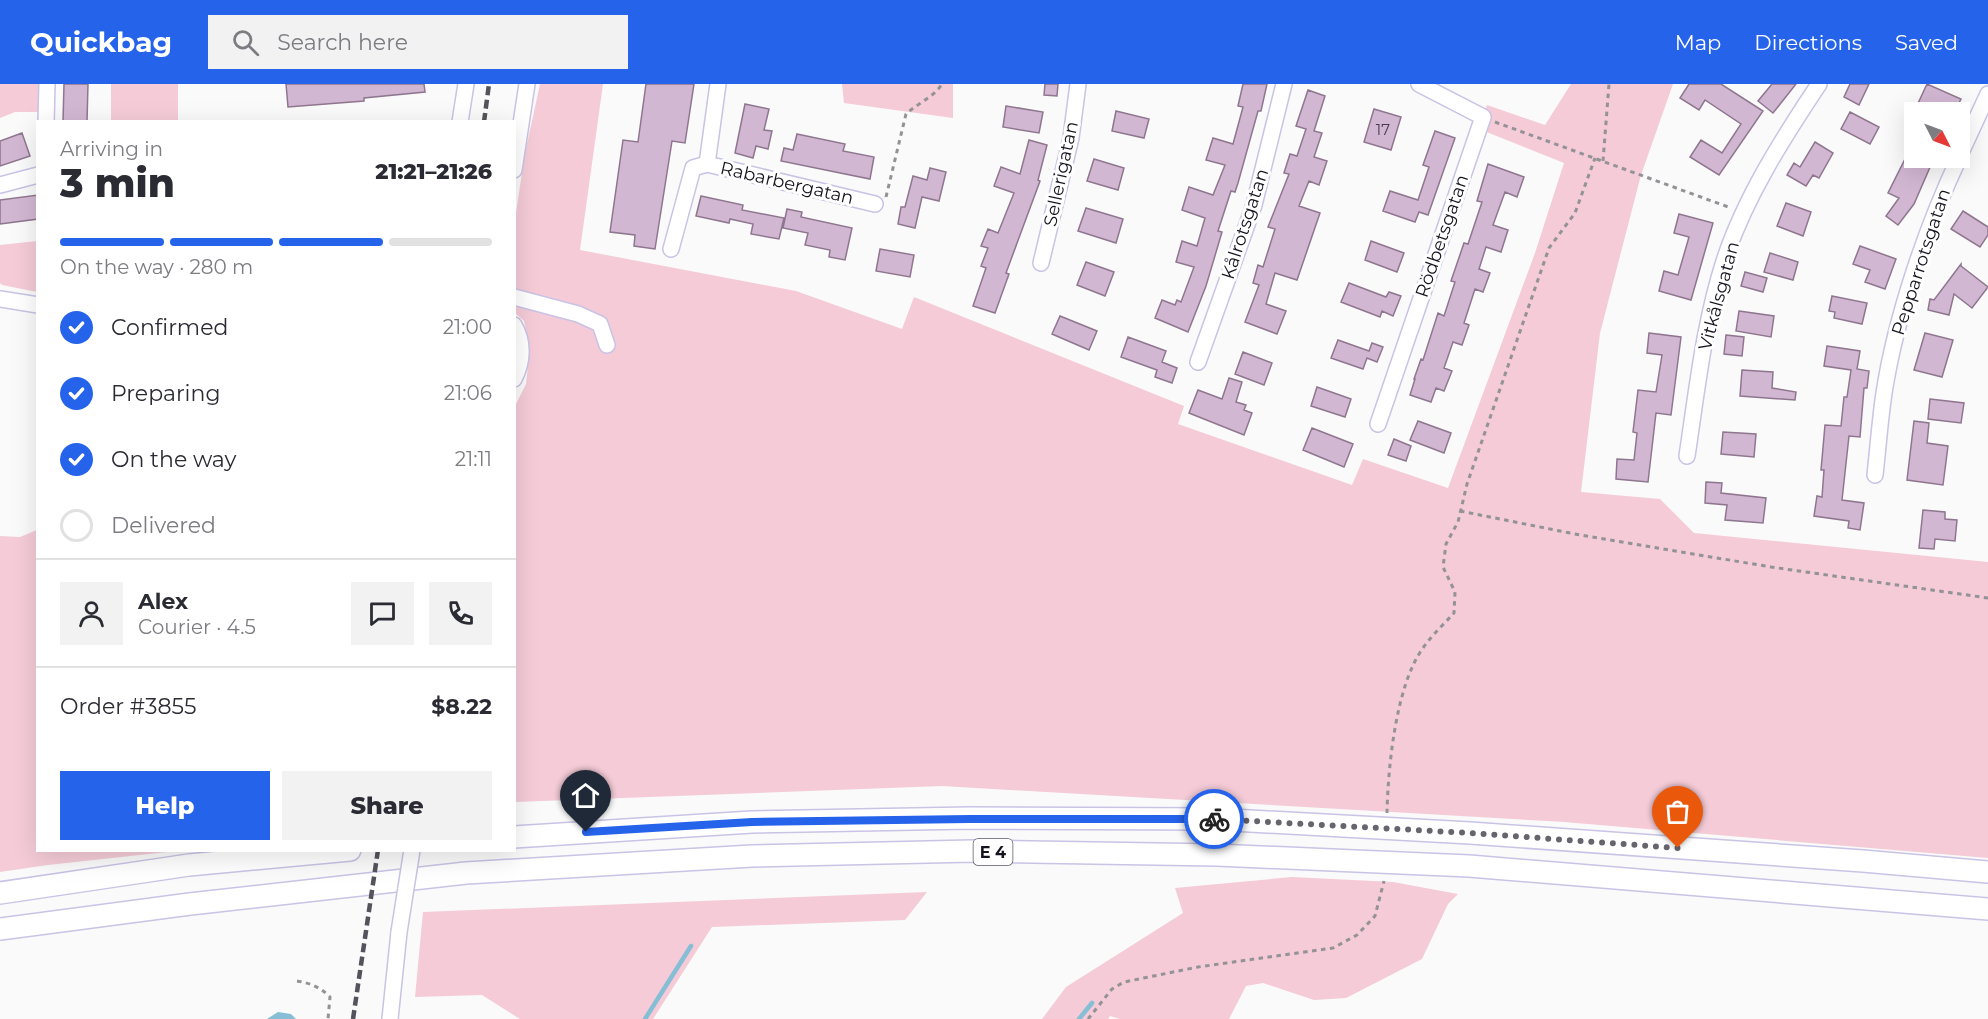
<!DOCTYPE html>
<meta charset="utf-8">
<style>
:root{--surface:#fff;--page:#f2f2f3;--text:#2b2b33;--muted:#7c7c81;--line:#e1e1e2;--accent:#2563eb}
body{margin:0;font-family:Montserrat,sans-serif;background:var(--page);color:var(--text);height:100vh;display:flex;flex-direction:column;font-size:22px;white-space:nowrap}
*{box-sizing:border-box;margin:0}
p{font-size:20px;color:var(--muted)}
.icon{flex:none;width:33px;height:33px;fill:none;stroke:currentColor;stroke-width:2;stroke-linecap:round;stroke-linejoin:round}
.map{position:relative;flex:1;overflow:hidden}
.drawer{position:absolute;left:36px;top:36px;width:480px;height:732px;display:flex;flex-direction:column;background:var(--surface);border-radius:0px;box-shadow:0 6px 24px #0002}
.drawer>*{flex:none}
.needle{width:39px;rotate:132deg}
.tools{position:absolute;left:1904px;top:18px;display:grid;gap:12px}
.tools a{display:grid;place-items:center;width:66px;height:66px;border-radius:0px;background:var(--surface);box-shadow:0 6px 24px #0002;font-size:30px}
.pin{position:absolute;display:grid;place-items:center;width:51px;height:51px;color:#fff;margin:-62px -26px;border-radius:50% 50% 50% 0;rotate:-45deg;box-shadow:0 0 6px #0007}
.pin .icon{rotate:45deg}
.courier{position:absolute;display:grid;place-items:center;width:60px;height:60px;margin:-30px;border:4px solid #2563eb;border-radius:50%;background:#fff;color:#222;box-shadow:0 2px 8px #0007}
.head em{font-style:normal;font-weight:800}
.head div{display:flex;flex-direction:column-reverse}
.head{display:flex;align-items:center;justify-content:space-between;height:102px;padding:0 24px}
h1{font-size:39px;font-weight:800;line-height:45px}
.bar{display:grid;grid-template-columns:repeat(4,1fr);gap:9px 6px;align-content:center;height:72px;padding:0 24px}
.bar i{height:8px;border-radius:4px;background:var(--line)}
.bar .current{background:var(--accent)}
.bar p{grid-column:span 4}
.line{display:flex;align-items:center;gap:15px;padding:0 24px;border-top:2px solid var(--line)}
.line div{flex:1}
.round{display:grid;place-items:center;flex:none;width:63px;height:63px;border-radius:0px;background:var(--page)}
ol{padding:0 24px;list-style:none}
li{display:flex;align-items:center;gap:18px;height:66px}
li p{margin-inline-start:auto}
li .icon{padding:6px;border-radius:50%;background:var(--accent);color:#fff;stroke-width:4}
li:last-child{color:var(--muted)}
li i{width:33px;height:33px;border:3px solid var(--line);border-radius:50%}
.button{display:flex;gap:12px;margin-top:auto;padding:12px 24px}
.button a{flex:1;height:69px;border-radius:0px;background:var(--accent);color:#fff;font-size:24px;font-weight:800;line-height:69px;text-align:center}
.button a+a{background:var(--page);color:var(--text)}
header{display:flex;align-items:center;gap:36px;box-sizing:border-box;height:84px;padding:0 30px;background:var(--accent);color:#fff}
header strong{font-size:28px}
nav{display:flex;gap:33px;margin-inline-start:auto;font-size:21px}
.search{width:420px;height:54px;background:var(--page);display:flex;align-items:center;gap:15px;box-sizing:border-box;padding:0 21px;border-radius:0px;color:var(--muted);font-size:22px}
.map>svg:first-child{display:block}
.green{fill:#f4cbd7}
.water{fill:#85bed5}
.lines{fill:none;stroke-linecap:round;stroke-linejoin:round}
.stream{stroke:#85bed5;stroke-width:4.5}
.building{fill:#d2b7d2;stroke:#8f768f;stroke-width:1.5}
.minor-casing{stroke:#c9c3e5;stroke-width:18}
.highway-casing{stroke:#c9c3e5;stroke-width:24}
.path{stroke:#939297;stroke-width:3;stroke-dasharray:4.5 4.5;stroke-linecap:butt}
.minor{stroke:#fff;stroke-width:15}
.highway{stroke:#fff;stroke-width:21}
.rail{stroke:#54525a;stroke-width:4.5;stroke-dasharray:9 4.5;stroke-linecap:butt}
.minor-bridge-casing{stroke:#c9c3e5;stroke-width:18;stroke-linecap:butt}
.minor-bridge{stroke:#fff;stroke-width:15}
.done{stroke:#66646c;stroke-width:6;stroke-dasharray:0 10.8}
.route{stroke:#2563eb;stroke-width:8}
.labels{text-anchor:middle;stroke-width:6;stroke-linejoin:round;paint-order:stroke}
.number-label{font-size:15px;fill:#453c4c}
.shield{fill:#fff;stroke:#5c5a62;stroke-width:1.5}
.shield-label{font-size:16px;font-weight:bold;fill:#16131f}
.street-label{font-size:18px;fill:#16131f;stroke:#fff}
</style>
<header>
<strong>Quickbag</strong>
<div class="search"><svg class="icon" aria-label="search" viewBox="0 0 24 24"><circle cx="10" cy="10" r="6"/><path d="M15 15l6 6"/></svg>Search here</div>
<nav><a>Map</a><a>Directions</a><a>Saved</a></nav>
</header>
<div class="map">
<svg width="1988" height="935" viewBox="0 0 1988 935">
<rect width="100%" height="100%" fill="#fafafa"/>
<!-- green -->
<path class="green" d="M0,0H38V28H15L0,34Z
M111,0H178V37H111Z
M540,0H603L580,166L796,207L902,245L914,213L1184,322L1178,340L1352,401L1363,375L1448,404L1535,169L1564,79L1479,45L1487,21L1545,41L1571,0H1673L1641,91L1600,249L1581,408L1660,415L1694,449L1988,478V774L1564,738L942,702L515,718L514,324L526,300L530,264L524,237L515,229V135L525,69Z
M842,0H953V34L844,19Z
M37,157V208L2,201L0,199V161Z
M37,446L38,766L176,767L48,781L0,788V452L20,453Z
M1292,793L1393,798L1458,810L1448,820L1422,875L1346,914L1314,916L1263,899L1246,902L1229,935H1120L1110,932L1108,935H1042L1066,903L1183,829L1175,804Z
M927,808L905,836L712,843L653,935H520L482,911L415,913L423,828Z"/>
<!-- water -->
<path class="water" d="M278,928L291,930L296,935H267Z"/>
<g class="lines">
<!-- stream -->
<path class="stream" d="M645,935L691,862
M1079,935L1092,919"/>
</g>
<!-- building -->
<path class="building" d="M64,0H88L87,38H63Z
M286,0H424L425,8L364,14V17L288,23Z
M646,0H694L685,59L672,57L655,165L634,162L635,151L610,148L623,56L638,58Z
M1045,0H1058L1057,12L1044,11Z
M1243,0H1267L1261,27H1258L1238,99L1235,108L1231,107L1218,147L1222,148L1206,202L1188,248L1155,234L1162,216L1175,221L1177,216L1181,218L1194,183L1176,178L1182,157L1197,162L1205,134L1182,126L1189,103L1213,111L1225,81L1206,76L1213,54L1233,60L1243,23L1238,22Z
M1689,0H1721L1763,27L1719,91L1690,73L1701,56L1722,69L1741,40L1705,16L1699,26L1680,14Z
M1772,0H1796L1773,29L1758,17Z
M1850,0H1869L1859,21L1844,13Z
M1927,0L1961,15L1954,28H1914Z
M1308,6L1325,12L1314,47L1322,49L1314,73L1327,77L1319,101L1309,97L1299,122L1320,129L1297,196L1275,189L1266,220L1286,227L1277,250L1245,238L1259,201L1253,199L1258,181L1263,183L1275,145L1268,143L1289,90L1284,89L1290,70L1297,72L1306,45L1296,42Z
M745,20L769,25L764,46L772,47L768,65L756,62L753,74L735,69Z
M1006,22L1043,28L1039,49L1003,43Z
M1374,25L1401,33L1391,66L1364,58Z
M1116,27L1149,35L1144,54L1112,47Z
M1850,28L1879,43L1870,60L1841,45Z
M1435,47L1455,54L1428,131L1419,128L1415,138L1383,127L1390,107L1418,116L1429,83L1423,81Z
M22,49L30,72L0,82V57Z
M797,50L845,60L843,67L874,73L870,95L781,77L784,64L793,66Z
M1029,56L1047,61L1038,96L1040,97L1006,189L1009,190L995,229L973,222L986,184L981,182L988,164L981,162L988,145L998,149L1014,109L994,102L1001,83L1020,90Z
M1815,58L1833,69L1819,94L1813,91L1806,102L1787,91L1794,79L1800,83Z
M1909,67L1914,70V74H1934L1914,120L1898,141L1886,132L1899,114L1888,109Z
M1094,75L1124,84L1118,106L1087,97Z
M1488,80L1524,93L1517,113L1505,108L1493,141L1508,146L1501,168L1486,163L1479,185L1490,189L1483,208L1475,205L1464,239L1469,241L1462,261L1453,258L1444,284L1452,287L1444,307L1436,304L1431,318L1410,311L1415,295H1414L1421,275L1423,276L1438,229L1444,232L1455,198L1451,197L1464,159L1468,160L1482,118L1477,117Z
M930,84L946,88L939,117L922,113L915,144L898,140L901,123H905L913,92L927,96Z
M38,111V135L0,140V116Z
M701,112L743,121L742,126L784,134L779,155L751,150L753,140L730,135L729,139L696,132Z
M1786,119L1811,128L1803,152L1777,142Z
M1086,124L1123,135L1116,159L1078,147Z
M787,125L802,128L801,133L852,144L845,176L829,173L830,166L805,161L808,149L783,144Z
M1963,127L1988,143V151L1980,163L1951,145Z
M1679,130L1713,139L1691,216L1659,207L1664,187L1678,191L1689,153L1674,149Z
M1371,157L1404,169L1397,188L1365,176Z
M1860,162L1896,175L1885,205L1865,198L1870,186L1853,180Z
M880,165L914,171L910,193L876,187Z
M1770,169L1798,178L1793,196L1764,188Z
M1086,178L1114,188L1105,212L1077,201Z
M1961,180V182L1988,203L1972,224L1954,210L1949,231L1928,226L1930,215L1934,216Z
M1745,188L1767,194L1763,208L1741,202Z
M1349,199L1386,213L1389,208L1401,212L1393,232L1382,227L1380,233L1341,218Z
M1832,212L1867,219L1862,240L1834,234L1835,228L1829,227Z
M1739,227L1774,232L1771,253L1736,247Z
M1060,232L1097,247L1089,266L1052,250Z
M1649,249L1681,253L1671,331L1656,329L1648,398L1616,395L1617,375L1634,376L1637,349L1633,348L1638,306L1656,308L1662,271L1647,269Z
M1925,249L1953,256L1942,293L1914,286Z
M1726,251L1744,253L1742,272L1724,270Z
M1128,253L1166,267L1162,278L1177,284L1172,299L1155,293L1157,286L1121,273Z
M1338,256L1369,267L1372,259L1383,263L1377,278L1367,274L1363,285L1331,274Z
M1827,262L1860,267L1857,285L1869,287L1867,304H1864L1860,353L1849,352L1842,416L1864,419L1860,446L1848,444L1849,437L1814,432L1817,412L1822,413L1824,386H1821L1825,341L1841,342L1844,313H1847L1851,286L1824,282Z
M1243,268L1272,279L1264,301L1235,290Z
M1742,286L1773,288L1772,304L1796,308L1795,316L1740,312Z
M1229,294L1242,298L1236,318L1246,321L1244,326L1252,329L1244,351L1189,329L1198,306L1222,315Z
M1317,303L1351,315L1345,333L1311,322Z
M1930,315L1964,319L1961,339L1928,335Z
M1418,337L1451,349L1444,369L1410,356Z
M1914,337L1929,339L1927,359L1948,362L1943,401L1907,396Z
M1312,344L1353,360L1344,383L1303,366Z
M1723,348L1756,350L1754,373L1721,370Z
M1394,355L1411,362L1406,377L1388,371Z
M1706,398L1722,399L1721,409L1766,414L1763,439L1725,436L1727,421L1705,419Z
M1923,426L1945,428V435L1957,436L1955,457L1935,455L1934,465L1919,464Z"/>
<g class="lines">
<defs>
<path id="minor" d="M718,0L707,80L875,120
M46,38L47,0
M460,38L466,0
M1959,73L1988,10
M514,86L527,0
M0,101L38,91
M671,165L693,84L707,80
M1041,179L1071,54L1078,0
M514,213L578,230L600,240L607,261
M0,215L38,221
M514,241C524,258 523,278 514,295
M1198,278L1254,121L1284,0
M1378,340L1483,33L1419,0
M1687,372C1697,306 1704,238 1725,174C1746,112 1783,54 1819,0
M1875,391C1878,364 1880,336 1884,309C1896,232 1926,144 1959,74
M390,935L399,848"/>
<path id="highway" d="M514,753L752,738L970,734L1214,735L1470,749L1863,777L1988,788
M0,809L189,781L350,766
M0,845L190,820L466,789L752,772L972,767L1217,771L1469,782L1988,825"/>
</defs>
<!-- minor casing -->
<use href="#minor" class="minor-casing"/>
<!-- highway casing -->
<use href="#highway" class="highway-casing"/>
<!-- path -->
<path class="path" d="M1495,38L1731,124
M1603,77L1609,0
M886,113L906,30C918,19 934,13 942,0
M1460,427L1580,451L1771,483L1988,514
M1387,729C1388,682 1396,601 1423,564C1432,551 1444,540 1454,529L1455,508L1443,483L1446,460L1458,438L1467,400L1549,164L1575,129L1595,74
M297,897C310,899 320,903 330,913L328,935
M1088,935L1112,905L1124,898L1198,883L1333,864L1357,851L1375,832L1384,797"/>
<!-- minor -->
<use href="#minor" class="minor"/>
<!-- highway -->
<use href="#highway" class="highway"/>
<!-- rail -->
<path class="rail" d="M484,38L489,0
M353,935L378,766"/>
<defs>
<path id="minor-bridge" d="M399,848L412,766"/>
</defs>
<!-- minor-bridge casing -->
<use href="#minor-bridge" class="minor-bridge-casing"/>
<!-- minor-bridge -->
<use href="#minor-bridge" class="minor-bridge"/>
</g>
<g class="lines">
<!-- done -->
<path class="done" d="M1214,735L1470,749L1678,764"/>
<!-- route -->
<path class="route" d="M586,748L752,738L970,735H1214"/>
</g>
<g class="labels">
<!-- number labels -->
<g class="number-label">
<text x="1383" y="51">17</text>
</g>
<!-- shield labels -->
<rect class="shield" x="973.5" y="755" width="39" height="26" rx="4.5"/>
<g class="shield-label">
<text x="993" y="774">E 4</text>
</g>
<!-- street labels -->
<g class="street-label">
<text transform="translate(1061 90) rotate(-78)" y="6">Sellerigatan</text>
<text transform="translate(787 99) rotate(13)" y="6">Rabarbergatan</text>
<text transform="translate(1245 140) rotate(-72)" y="6">Kålrotsgatan</text>
<text transform="translate(1442 152) rotate(-71)" y="6">Rödbetsgatan</text>
<text transform="translate(1921 178) rotate(-72)" y="6">Pepparrotsgatan</text>
<text transform="translate(1719 212) rotate(-75)" y="6">Vitkålsgatan</text>
</g>
</g>
</svg>
<div class="tools">
<a><svg class="needle" viewBox="-14 -14 28 28"><path d="M0-13l5 13h-10z" fill="#e53935"/><path d="M0 13l5-13h-10z" fill="#7c7c81"/></svg></a>
</div>
<div class="pin" style="left:1678px;top:764px;background:#ea580c"><svg class="icon" aria-label="bag" viewBox="0 0 24 24"><path d="M5 8h14l-1 12H6zM9 8a3 3 0 0 1 6 0"/></svg></div>
<div class="pin" style="left:586px;top:748px;background:#1f2937"><svg class="icon" aria-label="home" viewBox="0 0 24 24"><path d="M3 11l9-7 9 7M6 9v11h12V9"/></svg></div>
<div class="courier" style="left:1214px;top:735px"><svg class="icon" aria-label="bike" viewBox="0 0 24 24"><circle cx="6" cy="16" r="4"/><circle cx="18" cy="16" r="4"/><path d="M6 16l4-8h5l3 8M10 8l3 8H6M13 5h3"/></svg></div>
<section class="drawer">
<div class="head"><div><h1>3 min</h1><p>Arriving in</p></div><em>21:21–21:26</em></div>
<div class="bar"><i class="current"></i><i class="current"></i><i class="current"></i><i></i><p>On the way · 280 m</p></div>
<ol>
<li><svg class="icon" aria-label="check" viewBox="0 0 24 24"><path d="M5 12l5 5 9-10"/></svg>Confirmed<p>21:00</p></li>
<li><svg class="icon" aria-label="check" viewBox="0 0 24 24"><path d="M5 12l5 5 9-10"/></svg>Preparing<p>21:06</p></li>
<li><svg class="icon" aria-label="check" viewBox="0 0 24 24"><path d="M5 12l5 5 9-10"/></svg>On the way<p>21:11</p></li>
<li><i></i>Delivered</li>
</ol>
<div class="line" style="height:108px"><a class="round"><svg class="icon" aria-label="person" viewBox="0 0 24 24"><circle cx="12" cy="8" r="4"/><path d="M4 21q1-7 8-7t8 7"/></svg></a><div><b>Alex</b><p>Courier · 4.5</p></div><a class="round"><svg class="icon" aria-label="chat" viewBox="0 0 24 24"><path d="M4 5h16v11H9l-5 4z"/></svg></a><a class="round"><svg class="icon" aria-label="phone" viewBox="0 0 24 24"><path d="M5 4h4l2 5-3 2q2 4 5 5l2-3 5 2v4C11 20 4 13 5 4z"/></svg></a></div>
<div class="line" style="height:78px"><div>Order #3855</div><b>$8.22</b></div>
<div class="button"><a>Help</a><a>Share</a></div>
</section>
</div>
